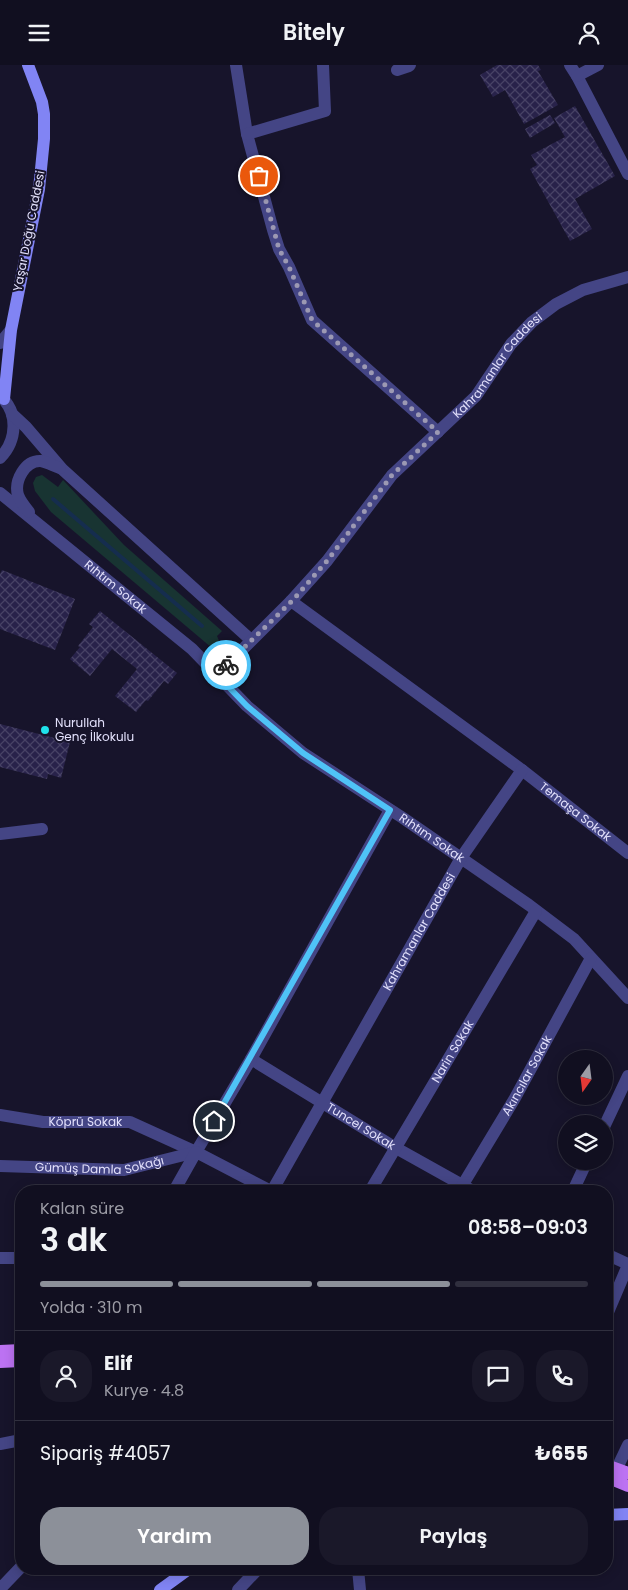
<!DOCTYPE html>
<html lang="tr">
<meta charset="utf-8">
<style>
:root{--surface:#110f20;--page:#1a1829;--text:#f1f3f6;--muted:#9c9ca5;--line:#302f3e;--accent:#8c9099}
body{margin:0;font-family:Poppins,sans-serif;background:var(--page);color:var(--text);height:100vh;display:flex;flex-direction:column;font-size:19px;white-space:nowrap}
*{box-sizing:border-box;margin:0}
p{font-size:16px;color:var(--muted)}
.icon{flex:none;width:28px;height:28px;fill:none;stroke:currentColor;stroke-width:2;stroke-linecap:round;stroke-linejoin:round}
.map{position:relative;flex:1;overflow:hidden}
.sheet{position:absolute;left:15px;top:1120px;width:598px;height:390px;display:flex;flex-direction:column;background:var(--surface);border-radius:20px;box-shadow:0 2px 12px #0003,0 0 0 1px var(--line)}
.sheet>*{flex:none}
.needle{width:32px;rotate:194deg}
.fabs{position:absolute;left:558px;top:985px;display:grid;gap:10px}
.fabs a{display:grid;place-items:center;width:55px;height:55px;border-radius:50%;background:var(--surface);box-shadow:0 2px 12px #0003,0 0 0 1px var(--line);font-size:25px}
.pin{position:absolute;display:grid;place-items:center;width:42px;height:42px;color:#fff;margin:-21px;border:2px solid #fff;border-radius:50%;box-shadow:0 1px 5px #0007}
.courier{position:absolute;display:grid;place-items:center;width:50px;height:50px;margin:-25px;border:4px solid #4fc3f7;border-radius:50%;background:#fff;color:#222;box-shadow:0 1px 6px #0007}
.head em{font-style:normal;font-weight:600}
.head div{display:flex;flex-direction:column-reverse}
.head{display:flex;align-items:center;justify-content:space-between;height:85px;padding:0 25px}
h1{font-size:32px;font-weight:600;line-height:38px}
.bar{display:grid;grid-template-columns:repeat(4,1fr);gap:8px 5px;align-content:center;height:60px;padding:0 25px}
.bar i{height:6px;border-radius:4px;background:var(--line)}
.bar .selected{background:var(--accent)}
.bar p{grid-column:span 4}
.line{display:flex;align-items:center;gap:12px;padding:0 25px;border-top:1px solid var(--line)}
.line div{flex:1}
.round{display:grid;place-items:center;flex:none;width:52px;height:52px;border-radius:20px;background:var(--page)}
.cta{display:flex;gap:10px;margin-top:auto;padding:10px 25px}
.cta a{flex:1;height:58px;border-radius:20px;background:var(--accent);color:#fff;font-size:20px;font-weight:600;line-height:58px;text-align:center}
.cta a+a{background:var(--page);color:var(--text)}
header{display:flex;justify-content:space-between;align-items:center;height:65px;padding:0 25px;background:var(--surface);font-size:22px;font-weight:600}
.map>svg:first-child{display:block}
.green{fill:#183432}
.lines{fill:none;stroke-linecap:round;stroke-linejoin:round}
.stream{stroke:#152d4e;stroke-width:4}
.building{fill:url(#building-cross-hatch)}
.street{stroke:#444585;stroke-width:12}
.secondary{stroke:#8184f4;stroke-width:12}
.primary{stroke:#bc72f2;stroke-width:12}
.done{stroke:#9c99b3;stroke-width:5;stroke-dasharray:0 9}
.route{stroke:#4fc3f7;stroke-width:6}
.poi-dot{fill:#1fe1eb;stroke:#17142b;stroke-width:2}
.labels{text-anchor:middle;stroke-width:4;stroke-linejoin:round;paint-order:stroke}
.street-label{font-size:12px;fill:#e3e1fc;stroke:#17142b}
.poi-label{font-size:12px;fill:#e3e1fc;stroke:#17142b;text-anchor:start}
</style>
<header><svg class="icon" aria-label="menu" viewBox="0 0 24 24"><path d="M4 6h16M4 12h16M4 18h16"/></svg>Bitely<svg class="icon" aria-label="person" viewBox="0 0 24 24"><circle cx="12" cy="8" r="4"/><path d="M4 21q1-7 8-7t8 7"/></svg></header>
<div class="map">
<svg width="628" height="1525" viewBox="0 0 628 1525">
<defs>
<pattern id="building-cross-hatch" width="8" height="8" patternUnits="userSpaceOnUse" patternTransform="scale(1.25)"><rect width="8" height="8" fill="#28224a"/><path d="M0 0l8 8M0 8l8-8" fill="none" stroke="#474265"/></pattern>
</defs>
<rect width="100%" height="100%" fill="#17142b"/>
<!-- green -->
<path class="green" d="M42,410L58,422L63,415L124,480L222,566L217,571L220,578L216,583H212L51,447L35,426L33,418L36,412Z"/>
<g class="lines">
<!-- stream -->
<path class="stream" d="M53,434L202,561"/>
</g>
<!-- building -->
<path class="building" d="M497,0H538L541,5L538,6L558,40L524,59L505,25L493,32L480,10Z
M575,41L615,111L575,134L592,164L570,176L530,104L537,100L531,90L565,72L554,53Z
M550,50L555,58L530,73L525,64Z
M2,505L75,534L55,585L0,564V509Z
M100,546L177,608L168,619L164,616L148,636L146,635L136,647L115,631L137,604L112,584L90,611L70,594L80,582L78,581L93,562L89,559Z
M0,659L70,677L61,713L48,709L47,714L0,702Z"/>
<g class="lines">
<!-- street -->
<g class="street">
<path d="M236,0L247,69L273,165L279,184L289,202L312,255L438,367"/>
<path d="M570,0L577,11L628,109"/>
<path d="M397,5L409,1L410,0"/>
<path d="M577,11L598,0"/>
<path d="M247,69L325,46L323,0"/>
<path d="M0,278L11,265"/>
<path d="M0,331C19,347 17,376 0,393"/>
<path d="M12,349L26,362L62,404L251,575"/>
<path id="s1" d="M0,428L192,584L247,641L303,688L403,753L529,840L574,874L628,933"/>
<path d="M29,447C25,442 20,436 18,430C14,416 25,395 41,396C47,397 54,401 60,403"/>
<path id="s2" d="M291,536L522,705L628,788"/>
<path id="s3" d="M217,610L291,536L327,496L392,410L476,331L511,279L532,257L556,239L583,225L628,212"/>
<path d="M0,769L42,764"/>
<path id="s4" d="M251,994L396,1083L473,1126"/>
<path id="s5" d="M0,1050L43,1057H130L196,1087"/>
<path d="M604,1062L628,1011"/>
<path d="M196,1087L251,994L390,745"/>
<path id="s6" d="M0,1101L124,1105L196,1087"/>
<path d="M174,1126L196,1087L271,1126"/>
<path id="s7" d="M272,1126L461,793L522,705"/>
<path id="s8" d="M370,1126L536,846"/>
<path id="s9" d="M459,1126L515,1033L591,893"/>
<path d="M573,1126L587,1096"/>
<path d="M606,1189L628,1199"/>
<path d="M0,1193H21"/>
<path d="M606,1252L628,1200"/>
<path d="M0,1379L21,1375"/>
<path d="M617,1403L628,1380"/>
<path d="M358,1504L360,1525"/>
<path d="M0,1524L21,1502"/>
<path d="M238,1525L258,1504"/>
</g>
<!-- secondary -->
<path class="secondary" d="M4,334L11,265L39,124L44,74V49L42,37L28,0
M606,1450L628,1449
M160,1525L189,1504"/>
<!-- primary -->
<path class="primary" d="M0,1286L21,1285
M0,1297L21,1296
M606,1400L628,1408
M606,1412L628,1421"/>
</g>
<g class="lines">
<!-- done -->
<path class="done" d="M226,600L292,536L327,496L392,410L438,367L312,255L289,202L279,184L259,111"/>
<!-- route -->
<path class="route" d="M214,1056L390,745L303,688L247,641L217,610L226,600"/>
</g>
<!-- markers -->
<circle class="poi-dot" cx="45" cy="665" r="5"/>
<g class="labels">
<!-- street labels -->
<g class="street-label">
<text transform="translate(29 166) rotate(-79)" y="4">Yaşar Doğu Caddesi</text>
<text dy="4" stroke="none"><textPath href="#s3" startOffset="419">Kahramanlar Caddesi</textPath></text>
<text dy="4" stroke="none"><textPath href="#s1" startOffset="149">Rıhtım Sokak</textPath></text>
<text dy="4" stroke="none"><textPath href="#s2" startOffset="354">Temaşa Sokak</textPath></text>
<text dy="4" stroke="none"><textPath href="#s1" startOffset="554">Rıhtım Sokak</textPath></text>
<text dy="4" stroke="none"><textPath href="#s7" startOffset="298">Kahramanlar Caddesi</textPath></text>
<text dy="4" stroke="none"><textPath href="#s8" startOffset="162">Narin Sokak</textPath></text>
<text dy="4" stroke="none"><textPath href="#s9" startOffset="134">Akıncılar Sokak</textPath></text>
<text dy="4" stroke="none"><textPath href="#s5" startOffset="86">Köprü Sokak</textPath></text>
<text dy="4" stroke="none"><textPath href="#s4" startOffset="129">Tuncel Sokak</textPath></text>
<text dy="4" stroke="none"><textPath href="#s6" startOffset="100">Gümüş Damla Sokağı</textPath></text>
</g>
<!-- poi labels -->
<g class="poi-label">
<text x="55" y="662">Nurullah<tspan x="55" dy="14">Genç İlkokulu</tspan></text>
</g>
</g>
</svg>
<div class="fabs">
<a><svg class="needle" viewBox="-14 -14 28 28"><path d="M0-13l5 13h-10z" fill="#e53935"/><path d="M0 13l5-13h-10z" fill="#9c9ca5"/></svg></a>
<a><svg class="icon" aria-label="layers" viewBox="0 0 24 24"><path d="M12 4l9 5-9 5-9-5zM3 14l9 5 9-5"/></svg></a>
</div>
<div class="pin" style="left:259px;top:111px;background:#ea580c"><svg class="icon" aria-label="bag" viewBox="0 0 24 24"><path d="M5 8h14l-1 12H6zM9 8a3 3 0 0 1 6 0"/></svg></div>
<div class="pin" style="left:214px;top:1056px;background:#1f2937"><svg class="icon" aria-label="home" viewBox="0 0 24 24"><path d="M3 11l9-7 9 7M6 9v11h12V9"/></svg></div>
<div class="courier" style="left:226px;top:600px"><svg class="icon" aria-label="bike" viewBox="0 0 24 24"><circle cx="6" cy="16" r="4"/><circle cx="18" cy="16" r="4"/><path d="M6 16l4-8h5l3 8M10 8l3 8H6M13 5h3"/></svg></div>
<section class="sheet">
<div class="head"><div><h1>3 dk</h1><p>Kalan süre</p></div><em>08:58–09:03</em></div>
<div class="bar"><i class="selected"></i><i class="selected"></i><i class="selected"></i><i></i><p>Yolda · 310 m</p></div>
<div class="line" style="height:90px"><a class="round"><svg class="icon" aria-label="person" viewBox="0 0 24 24"><circle cx="12" cy="8" r="4"/><path d="M4 21q1-7 8-7t8 7"/></svg></a><div><b>Elif</b><p>Kurye · 4.8</p></div><a class="round"><svg class="icon" aria-label="chat" viewBox="0 0 24 24"><path d="M4 5h16v11H9l-5 4z"/></svg></a><a class="round"><svg class="icon" aria-label="phone" viewBox="0 0 24 24"><path d="M5 4h4l2 5-3 2q2 4 5 5l2-3 5 2v4C11 20 4 13 5 4z"/></svg></a></div>
<div class="line" style="height:65px"><div>Sipariş #4057</div><b>₺655</b></div>
<div class="cta"><a>Yardım</a><a>Paylaş</a></div>
</section>
</div>
